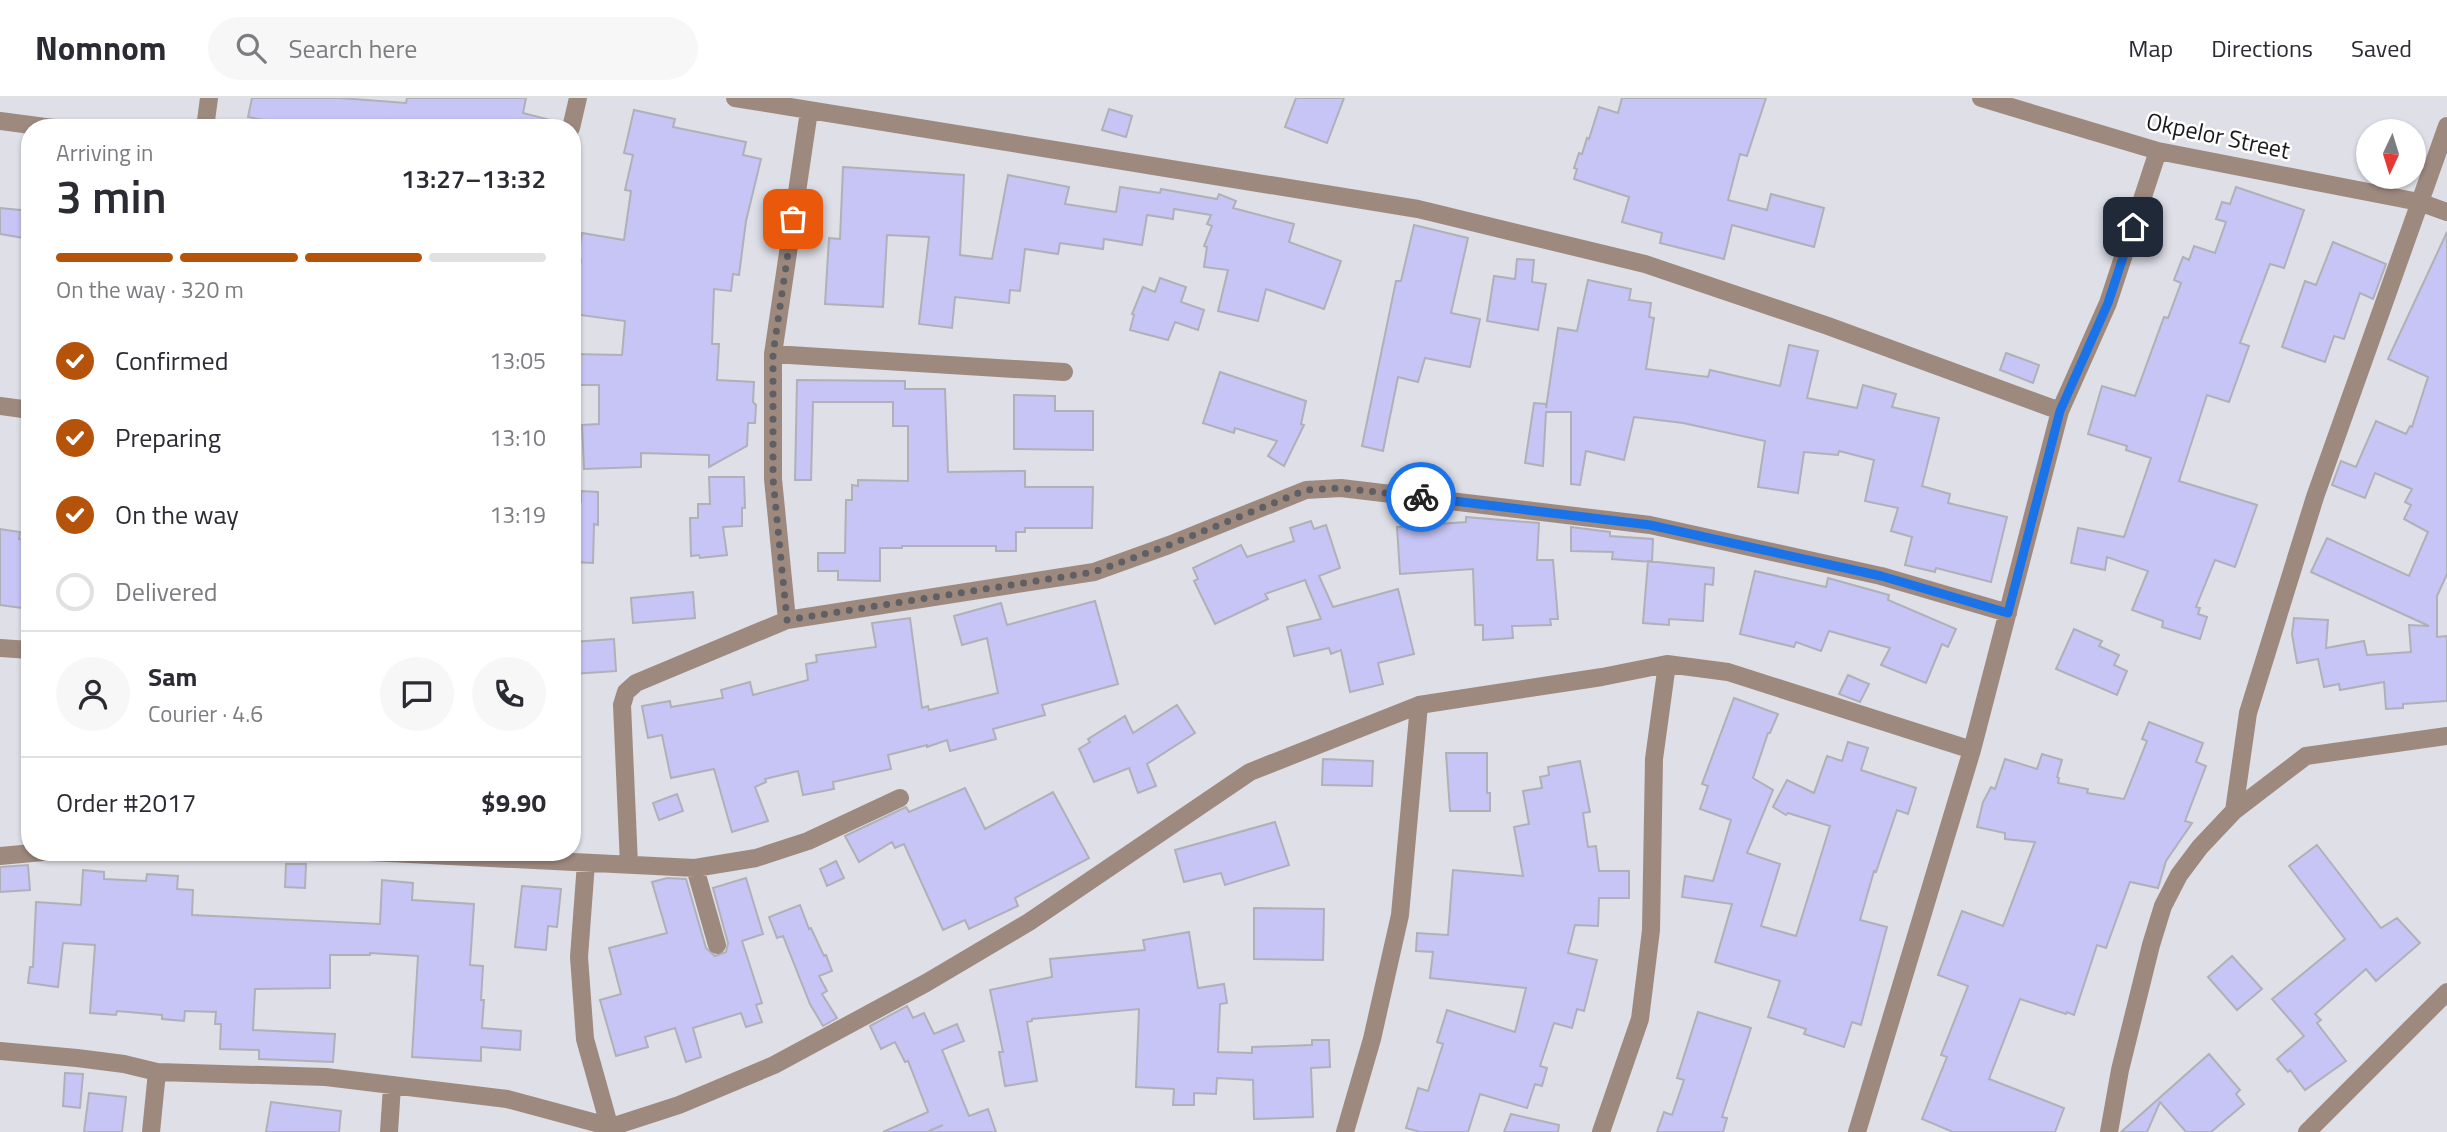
<!DOCTYPE html>
<meta charset="utf-8">
<style>
:root{--surface:#fff;--page:#f7f7f7;--text:#2b2b33;--muted:#7c7c81;--line:#e1e1e2;--accent:#b45309}
body{margin:0;font-family:"Titillium Web",sans-serif;background:var(--page);color:var(--text);height:100vh;display:flex;flex-direction:column;font-size:26px;white-space:nowrap}
*{box-sizing:border-box;margin:0}
p{font-size:23px;color:var(--muted)}
.icon{flex:none;width:38px;height:38px;fill:none;stroke:currentColor;stroke-width:2;stroke-linecap:round;stroke-linejoin:round}
.map{position:relative;flex:1;overflow:hidden}
.side{position:absolute;left:21px;top:21px;width:560px;height:742px;display:flex;flex-direction:column;background:var(--surface);border-radius:28px;box-shadow:0 2px 5px #0004}
.side>*{flex:none}
.needle{width:46px;rotate:184deg}
.tools{position:absolute;left:2356px;top:21px;display:grid;gap:14px}
.tools a{display:grid;place-items:center;width:70px;height:70px;border-radius:50%;background:var(--surface);box-shadow:0 2px 5px #0004;font-size:35px}
.pin{position:absolute;display:grid;place-items:center;width:60px;height:60px;color:#fff;margin:-30px;border-radius:14px;box-shadow:0 4px 10px #0006}
.courier{position:absolute;display:grid;place-items:center;width:70px;height:70px;margin:-35px;border:5px solid #1a73e8;border-radius:50%;background:#fff;color:#222;box-shadow:0 2px 9px #0007}
.headline em{font-style:normal;font-weight:600}
.headline div{display:flex;flex-direction:column-reverse}
.headline{display:flex;align-items:center;justify-content:space-between;height:119px;padding:0 35px}
h1{font-size:46px;font-weight:600;line-height:52px}
.bar{display:grid;grid-template-columns:repeat(4,1fr);gap:10px 7px;align-content:center;height:84px;padding:0 35px}
.bar i{height:9px;border-radius:5px;background:var(--line)}
.bar .current{background:var(--accent)}
.bar p{grid-column:span 4}
.line{display:flex;align-items:center;gap:18px;padding:0 35px;border-top:2px solid var(--line)}
.line div{flex:1}
.round{display:grid;place-items:center;flex:none;width:74px;height:74px;border-radius:37px;background:var(--page)}
ol{padding:0 35px;list-style:none}
li{display:flex;align-items:center;gap:21px;height:77px}
li p{margin-inline-start:auto}
li .icon{padding:7px;border-radius:50%;background:var(--accent);color:#fff;stroke-width:4}
li:last-child{color:var(--muted)}
li i{width:38px;height:38px;border:4px solid var(--line);border-radius:50%}
header{display:flex;align-items:center;gap:42px;box-sizing:border-box;height:98px;padding:0 35px;background:var(--surface);border-bottom:2px solid var(--line)}
header strong{font-size:33px}
nav{display:flex;gap:38px;margin-inline-start:auto;font-size:24px}
.search{width:490px;height:63px;background:var(--page);display:flex;align-items:center;gap:18px;box-sizing:border-box;padding:0 24px;border-radius:38px;color:var(--muted);font-size:26px}
.map>svg:first-child{display:block}
.building{fill:#c6c5f5;stroke:#b0b0b9;stroke-width:2}
.lines{fill:none;stroke-linecap:round;stroke-linejoin:round}
.minor{stroke:#9e897f;stroke-width:18}
.done{stroke:#5f5f64;stroke-width:7;stroke-dasharray:0 12.6}
.route{stroke:#1a73e8;stroke-width:9}
.labels{text-anchor:middle;stroke-width:5;stroke-linejoin:round;paint-order:stroke}
.street-label{font-size:24px;fill:#1a1a1d;stroke:#fff}
</style>
<header>
<strong>Nomnom</strong>
<div class="search"><svg class="icon" aria-label="search" viewBox="0 0 24 24"><circle cx="10" cy="10" r="6"/><path d="M15 15l6 6"/></svg>Search here</div>
<nav><a>Map</a><a>Directions</a><a>Saved</a></nav>
</header>
<div class="map">
<svg width="2447" height="1034" viewBox="0 0 2447 1034">
<rect width="100%" height="100%" fill="#dfdfe8"/>
<!-- building -->
<path class="building" d="M252,0H340L406,5L407,0H526L523,15L554,23V30H426L388,22V27L362,25V30H303L248,19Z
M1296,0H1344L1327,45L1285,29Z
M1622,0H1766L1747,58L1740,56L1728,102L1767,112L1771,96L1824,110L1814,149L1732,127L1724,161L1660,145L1662,135L1622,124L1629,99L1574,81L1577,71L1574,70L1579,55L1582,56L1587,40L1589,41L1599,9L1618,15Z
M1109,11L1132,18L1126,39L1102,32Z
M634,12L675,21L673,29L746,44L743,57L761,61L746,123L739,177L733,176L731,193L714,191L712,246H719L717,282L754,284L753,304L756,307L755,325H748L747,348L709,369V357L641,355V369L584,371L582,327L599,326V287H572V256L622,257L625,223L573,216L581,162L578,161L582,135L624,142L631,93L625,92L633,57L624,55Z
M843,69L964,77L960,157L992,161L1008,77L1069,89L1065,106L1116,114L1120,89L1160,95L1161,91L1217,101L1219,96L1236,103L1233,110L1294,126L1289,144L1341,163L1324,211L1266,191L1258,223L1218,213L1228,172L1204,169L1207,149L1204,148L1212,128L1207,126L1211,117L1174,111L1173,121L1147,117L1142,147L1104,141L1103,151L1060,145L1058,156L1025,151L1020,193L1010,192L1009,205L955,199L952,230L919,226L929,139L887,137L883,209L825,206L829,140L840,141Z
M2236,89L2304,112L2284,170L2270,166L2240,245L2249,248L2229,304L2207,297L2179,383L2257,407L2235,469L2215,462L2196,509L2200,510L2198,516L2207,519L2200,541L2162,529L2163,523L2132,512L2148,473L2107,459L2105,472L2071,465L2078,430L2124,439L2151,360L2126,352L2127,348L2088,336L2102,288L2135,298L2164,219L2168,220L2181,185L2174,182L2183,159L2189,162L2194,148L2215,155L2226,124L2216,121L2222,104L2230,106Z
M0,110L30,113V141L0,136Z
M1414,127L1468,140L1451,215L1480,221L1470,269L1425,260L1418,284L1398,279L1383,353L1362,348L1396,183H1401Z
M2447,134V476L2437,498V539L2447,538V603L2403,606V610L2386,611L2384,584L2340,592L2339,586L2324,589L2318,561L2297,565L2292,536L2294,520L2328,522L2326,550L2364,543L2367,557L2411,554L2409,527L2429,528L2311,474L2327,440L2409,478L2428,434L2404,421L2411,407L2405,404L2412,391L2375,375L2365,400L2332,387L2341,363L2356,369L2376,323L2406,336L2410,328L2412,329L2428,279L2388,261Z
M2333,144L2386,166L2373,201L2360,195L2344,241L2334,238L2325,264L2282,249L2305,183L2316,187Z
M1517,161L1534,162L1532,184L1546,186L1538,232L1487,223L1494,178L1515,181Z
M1160,180L1186,189L1181,204L1204,212L1198,232L1175,224L1168,242L1130,232L1134,217L1132,216L1143,189L1155,194Z
M1588,182L1631,191L1629,202L1651,205L1649,219L1654,220L1646,271L1708,279L1710,272L1780,288L1789,247L1818,253L1807,300L1857,310L1863,287L1896,296L1892,309L1939,320L1922,388L1950,396L1948,405L2007,419L1991,484L1936,470L1935,474L1905,467L1912,439L1891,433L1898,410L1865,403L1874,362L1839,353L1838,357L1804,354L1798,395L1758,389L1765,343L1683,325L1634,319L1624,362L1586,353L1580,387L1571,386V314H1546L1543,368L1525,365L1534,305L1546,306V310L1558,230L1577,233Z
M2006,255L2039,267L2033,285L2000,272Z
M1220,274L1306,303L1301,326L1304,327L1284,368L1268,358L1277,343L1235,330L1234,335L1203,325Z
M797,282L905,283V291H945L948,374L1025,373V389H1093L1092,430H1025V434H1016V453H996V448H902V450H880V483L838,482V473H818V455H845L846,402H852V387L858,388V382L908,383V328H893V304H813L811,382H795Z
M1014,297L1055,298V313H1093V352L1014,351Z
M709,379H744L745,410H742V428L723,429L727,457L700,460L699,457L691,458L690,420H698V406H710Z
M581,393L598,394V427L594,426L593,465L572,464V404H581Z
M1466,419L1539,425L1537,462H1553L1558,521H1550L1551,527L1512,528L1513,540L1483,542V527H1475L1473,471L1400,476L1397,429L1466,424Z
M1311,423L1314,431L1326,427L1340,470L1319,478L1333,509L1398,491L1414,556L1378,565L1383,586L1350,594L1341,552L1331,556L1329,550L1294,558L1287,529L1321,521L1305,482L1265,496L1268,501L1215,526L1194,483L1198,481L1193,470L1241,447L1247,459L1294,443L1290,430Z
M1571,429L1610,434V438L1653,441L1652,464L1612,461L1613,454L1571,453Z
M0,431L20,434L19,441L30,442V511L0,507Z
M1648,463L1714,470L1713,487L1705,486L1703,523L1669,521V527L1643,525Z
M1755,473L1826,489L1828,480L1889,497L1888,502L1956,531L1948,549L1942,546L1926,585L1881,567L1890,550L1829,533L1821,553L1796,544L1794,549L1740,536Z
M693,494L695,520L633,525L631,500Z
M1095,503L1118,586L1042,607L1045,617L993,631L996,641L950,653L947,642L927,649V647L888,657L891,671L833,684L834,691L803,697L798,673L765,681L766,684L755,689L768,723L732,734L714,671L671,680L662,637L648,640L642,608L670,603L671,609L723,600L721,592L750,584L753,597L808,582L806,566L817,564L816,557L876,549L872,525L910,520L922,610L928,608L929,612L998,595L987,540L962,547L954,518L1001,505L1007,527Z
M2074,531L2102,543L2099,548L2119,557L2114,567L2127,573L2117,597L2056,571Z
M614,541L616,573L572,576V544Z
M1848,577L1869,586L1860,604L1839,596Z
M1734,600L1778,616L1770,635H1768L1753,680L1773,692L1747,755L1780,766L1761,828L1796,838L1830,728L1788,715L1786,717L1773,709L1787,682L1814,695L1827,658L1842,663L1848,644L1868,650L1861,672L1916,690L1908,716L1897,712L1876,774L1874,773L1860,822L1887,829L1861,927L1852,924L1844,949L1804,936L1806,931L1768,919L1780,883L1715,864L1732,806L1682,799L1685,778L1713,783L1731,722L1700,711L1708,688L1702,686Z
M1177,607L1195,635L1147,666L1156,688L1138,695L1129,670L1094,684L1079,651L1090,644L1088,641L1125,618L1133,635Z
M2149,624L2203,645L2196,664L2206,668L2185,723L2192,725L2166,763L2158,790L2130,784L2106,850L2097,847L2074,917L2067,914L2066,916L2020,901L1989,981L2064,1010L2055,1034H1953L1922,1021L1947,959L1941,957L1968,888L1938,877L1962,813L2003,828L2035,744L2005,741V735L1977,729L1983,704L1991,689L1995,691L2005,661L2037,671L2042,656L2062,662L2057,679L2059,680L2058,685L2088,691L2087,695L2124,701L2147,643L2142,641Z
M1446,655H1487V695H1490V713H1450Z
M1323,661L1373,663L1372,688L1322,687Z
M1580,663L1590,714L1583,715L1588,749L1596,748L1599,773H1629V800H1599L1598,828L1575,827L1568,855L1597,862L1584,913L1577,911L1572,930L1554,925L1540,968L1547,970L1542,988L1535,986L1527,1010L1480,996L1468,1034H1420L1406,1030L1418,990L1428,993L1443,946L1437,944L1447,912L1515,934L1526,890L1430,880L1433,854L1416,853L1417,835L1448,837L1453,772L1523,778L1514,729L1529,726L1523,693L1542,690L1540,679L1549,677L1548,669Z
M965,690L985,731L1053,694L1089,760L1015,800L1018,808L969,831L965,822L943,832L904,746L895,750L892,744L859,764L845,738L906,709L909,714Z
M677,696L683,713L659,722L653,705Z
M1275,724L1289,767L1225,787L1221,775L1184,784L1175,752Z
M2317,747L2381,830L2397,820L2420,845L2376,883L2366,871L2315,916L2321,922L2317,925L2346,963L2305,992L2290,972L2288,974L2277,961L2304,938L2272,901L2345,841L2289,768Z
M836,763L844,780L827,788L820,771Z
M286,766H306L305,790L285,789Z
M28,767L30,792L0,794V769Z
M83,772L104,774V781L146,783L147,776L178,778L177,791L193,792L192,817L380,826L382,782L413,785L412,802L474,806L470,867L483,868L481,902H484L482,930L521,933L520,952L481,949V963L412,959L418,858L370,855V857H330V890L255,891L253,932L335,936L333,964L259,961V952L220,951L221,926H215L216,914L185,913L184,923L162,921V917L117,913L116,917L90,915L95,847L63,845L58,889L28,885L30,869H33L36,804L81,807Z
M667,780L686,781L706,850L715,858L726,854L728,845L713,790L746,780L763,836L742,843L762,905L756,907L762,924L746,929L741,915L693,930L701,959L686,964L675,930L645,939L648,949L616,958L600,902L621,896L609,850L667,835L652,784Z
M522,788L561,791L557,829L548,828L546,852L515,849Z
M800,807L809,831L811,830L824,858L826,857L832,873L819,878L827,893L822,896L837,920L823,928L810,906L783,838L777,840L769,819Z
M1254,810L1324,811L1323,862L1254,861Z
M1189,834L1198,890L1224,886L1227,905L1220,906L1218,954L1252,955V949L1312,947V942H1329L1330,969L1311,970L1313,1019L1254,1021L1253,982L1217,980L1216,996L1194,995V1007H1173L1174,991L1136,989L1139,911L1032,921V923L1027,924L1037,983L1005,988L999,954H1003L990,892L1052,879L1050,861L1145,852L1143,842Z
M2232,858L2262,891L2237,912L2208,879Z
M907,908L913,920L924,915L934,936L957,926L964,943L942,952L969,1018L988,1011L996,1034H932L931,1032L943,1027L927,1034H883L928,1014L908,963L905,964L895,944L881,951L870,928Z
M1698,914L1751,930L1722,1019L1727,1020L1723,1034H1657L1664,1014L1672,1017L1684,982L1677,980Z
M2209,956L2240,992L2236,996L2244,1006L2211,1034H2186L2160,1004L2147,1034H2121Z
M65,975L83,976L80,1010L63,1008Z
M89,995L126,999L122,1034H84Z
M271,1004L341,1013L339,1034H266Z
M1511,1016L1559,1027L1558,1034H1504Z"/>
<g class="lines">
<!-- minor -->
<path class="minor" d="M735,0L1418,111L1645,166L1828,228L2060,313
M1981,0L2158,53L2419,104L2447,114
M0,23L53,30
M205,30L209,0
M571,30L578,0
M773,256L1064,274
M0,308L30,312
M787,522L1094,474L1169,447L1306,392L1341,390L1650,427L1881,478L2008,515
M0,550L30,552
M2234,713L2248,615L2315,399L2447,28
M369,754L695,770L756,760L808,743L900,700
M0,758L43,754
M586,765L579,859L585,941L611,1034
M629,766L622,607L626,594L636,585L787,522L773,381V256L809,13
M695,770L717,847
M0,953L77,960L124,966L157,974L326,979L507,1001L611,1029L679,1007L774,967L926,885L1029,824L1250,674L1419,607L1602,579L1667,566L1728,574L1972,652
M151,1034L157,974
M389,1034L392,988
M1345,1034L1372,941L1400,817L1419,607
M1601,1034L1640,921L1651,832L1654,661L1667,566
M1857,1034L1972,652L2060,313L2108,205L2158,53
M2109,1034L2120,972L2151,847L2163,808L2179,777L2200,749L2234,713L2306,658L2447,638
M2307,1034L2447,894"/>
</g>
<g class="lines">
<!-- done -->
<path class="done" d="M793,121L773,256V381L787,522L1094,474L1169,447L1306,392L1341,390L1421,399"/>
<!-- route -->
<path class="route" d="M1421,399L1650,427L1881,478L2008,515L2060,313L2108,205L2133,129"/>
</g>
<g class="labels">
<!-- street labels -->
<g class="street-label">
<text transform="translate(2218 38) rotate(12)" y="8">Okpelor Street</text>
</g>
</g>
</svg>
<div class="tools">
<a><svg class="needle" viewBox="-14 -14 28 28"><path d="M0-13l5 13h-10z" fill="#e53935"/><path d="M0 13l5-13h-10z" fill="#7c7c81"/></svg></a>
</div>
<div class="pin" style="left:793px;top:121px;background:#ea580c"><svg class="icon" aria-label="bag" viewBox="0 0 24 24"><path d="M5 8h14l-1 12H6zM9 8a3 3 0 0 1 6 0"/></svg></div>
<div class="pin" style="left:2133px;top:129px;background:#1f2937"><svg class="icon" aria-label="home" viewBox="0 0 24 24"><path d="M3 11l9-7 9 7M6 9v11h12V9"/></svg></div>
<div class="courier" style="left:1421px;top:399px"><svg class="icon" aria-label="bike" viewBox="0 0 24 24"><circle cx="6" cy="16" r="4"/><circle cx="18" cy="16" r="4"/><path d="M6 16l4-8h5l3 8M10 8l3 8H6M13 5h3"/></svg></div>
<section class="side">
<div class="headline"><div><h1>3 min</h1><p>Arriving in</p></div><em>13:27–13:32</em></div>
<div class="bar"><i class="current"></i><i class="current"></i><i class="current"></i><i></i><p>On the way · 320 m</p></div>
<ol>
<li><svg class="icon" aria-label="check" viewBox="0 0 24 24"><path d="M5 12l5 5 9-10"/></svg>Confirmed<p>13:05</p></li>
<li><svg class="icon" aria-label="check" viewBox="0 0 24 24"><path d="M5 12l5 5 9-10"/></svg>Preparing<p>13:10</p></li>
<li><svg class="icon" aria-label="check" viewBox="0 0 24 24"><path d="M5 12l5 5 9-10"/></svg>On the way<p>13:19</p></li>
<li><i></i>Delivered</li>
</ol>
<div class="line" style="height:126px"><a class="round"><svg class="icon" aria-label="person" viewBox="0 0 24 24"><circle cx="12" cy="8" r="4"/><path d="M4 21q1-7 8-7t8 7"/></svg></a><div><b>Sam</b><p>Courier · 4.6</p></div><a class="round"><svg class="icon" aria-label="chat" viewBox="0 0 24 24"><path d="M4 5h16v11H9l-5 4z"/></svg></a><a class="round"><svg class="icon" aria-label="phone" viewBox="0 0 24 24"><path d="M5 4h4l2 5-3 2q2 4 5 5l2-3 5 2v4C11 20 4 13 5 4z"/></svg></a></div>
<div class="line" style="height:91px"><div>Order #2017</div><b>$9.90</b></div>
</section>
</div>
